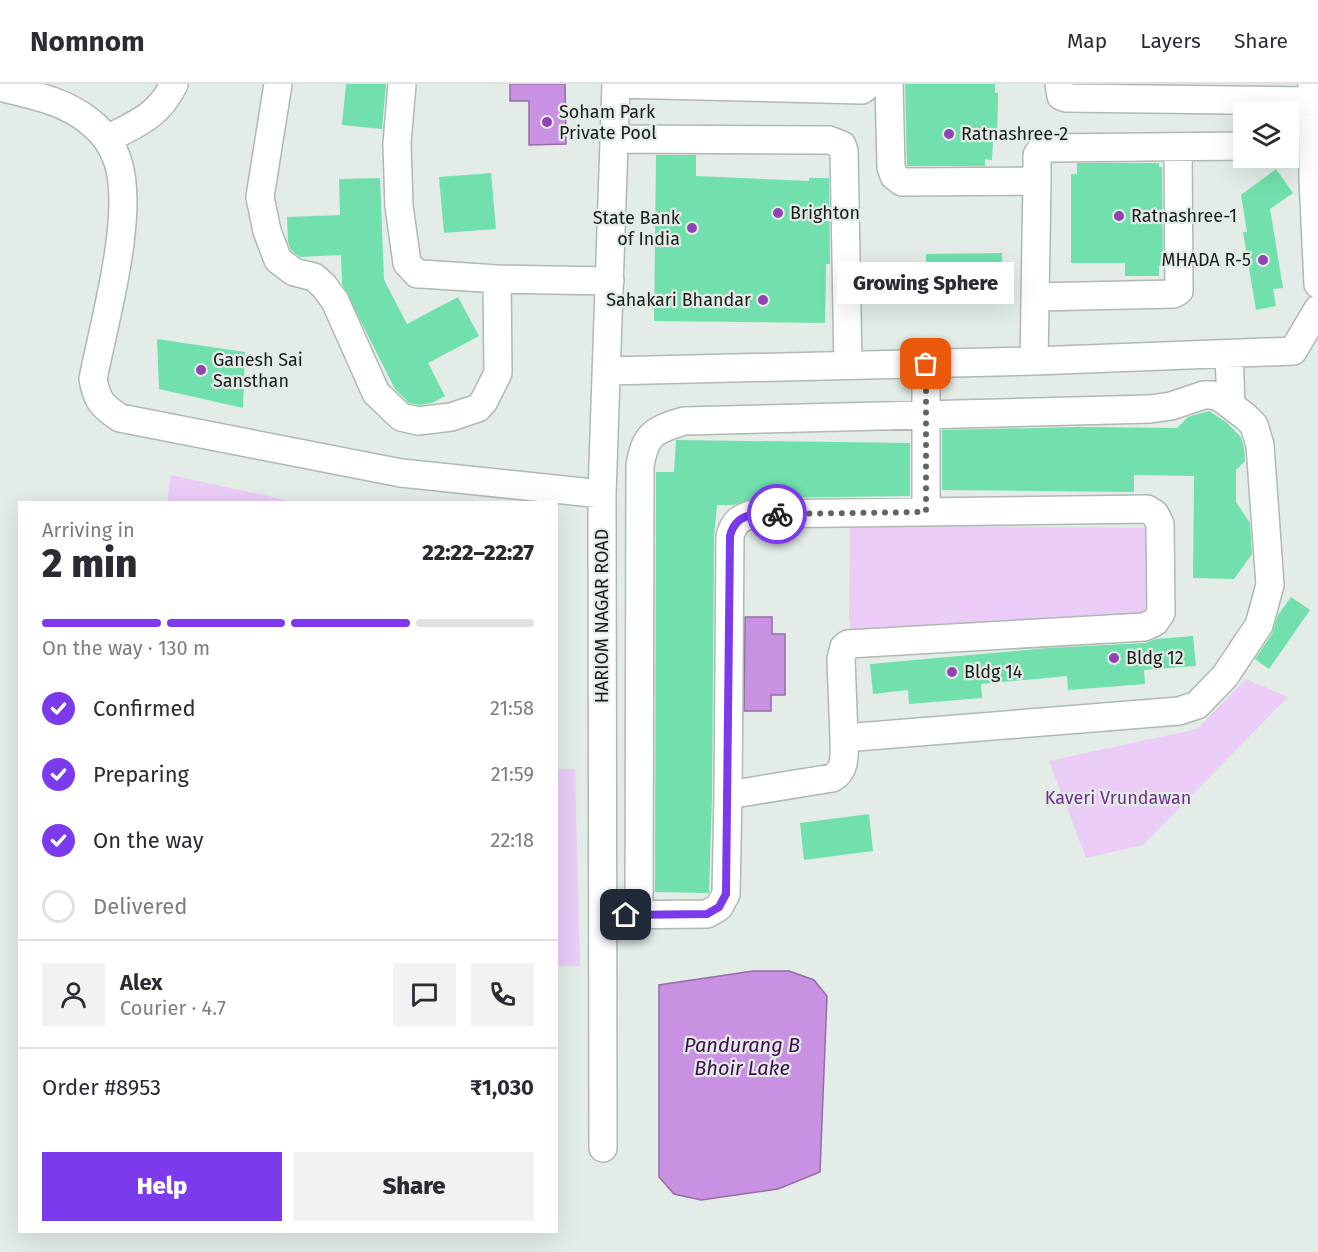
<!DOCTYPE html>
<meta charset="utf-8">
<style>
:root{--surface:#fff;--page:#f2f2f3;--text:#2b2b33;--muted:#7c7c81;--line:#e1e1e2;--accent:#7c3aed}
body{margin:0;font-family:"Fira Sans",sans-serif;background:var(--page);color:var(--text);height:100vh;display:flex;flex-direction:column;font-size:22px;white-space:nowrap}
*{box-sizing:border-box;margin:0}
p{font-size:20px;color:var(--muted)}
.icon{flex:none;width:33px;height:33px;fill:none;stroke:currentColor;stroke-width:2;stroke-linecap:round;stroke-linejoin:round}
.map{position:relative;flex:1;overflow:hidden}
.panel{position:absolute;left:18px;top:417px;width:540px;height:732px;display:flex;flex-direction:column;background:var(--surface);border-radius:0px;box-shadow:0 6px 24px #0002}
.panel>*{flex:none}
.tools{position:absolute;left:1233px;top:18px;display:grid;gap:12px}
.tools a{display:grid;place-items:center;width:66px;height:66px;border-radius:0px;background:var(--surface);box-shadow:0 6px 24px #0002;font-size:30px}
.pin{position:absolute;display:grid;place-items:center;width:51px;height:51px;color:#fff;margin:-26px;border-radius:12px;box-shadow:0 3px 9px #0006}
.courier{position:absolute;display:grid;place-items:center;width:60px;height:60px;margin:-30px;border:4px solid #7c3aed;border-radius:50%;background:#fff;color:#222;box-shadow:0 2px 8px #0007}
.bubble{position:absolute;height:42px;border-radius:0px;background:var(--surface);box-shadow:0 6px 24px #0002;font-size:20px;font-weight:800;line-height:42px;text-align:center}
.headline em{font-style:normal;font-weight:800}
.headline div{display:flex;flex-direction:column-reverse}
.headline{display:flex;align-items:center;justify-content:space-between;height:102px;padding:0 24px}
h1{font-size:39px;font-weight:800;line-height:45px}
.bar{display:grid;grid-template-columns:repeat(4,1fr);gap:9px 6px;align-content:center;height:72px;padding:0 24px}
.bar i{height:8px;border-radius:4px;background:var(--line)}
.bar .active{background:var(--accent)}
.bar p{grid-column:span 4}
.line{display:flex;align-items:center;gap:15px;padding:0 24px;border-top:2px solid var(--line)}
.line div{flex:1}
.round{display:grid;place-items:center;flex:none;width:63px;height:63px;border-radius:0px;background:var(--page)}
ol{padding:0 24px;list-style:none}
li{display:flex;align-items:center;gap:18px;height:66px}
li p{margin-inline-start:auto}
li .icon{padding:6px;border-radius:50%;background:var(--accent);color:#fff;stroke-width:4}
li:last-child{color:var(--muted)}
li i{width:33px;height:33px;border:3px solid var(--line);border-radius:50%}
.action{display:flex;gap:12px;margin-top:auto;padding:12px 24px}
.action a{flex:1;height:69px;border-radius:0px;background:var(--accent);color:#fff;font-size:24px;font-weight:800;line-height:69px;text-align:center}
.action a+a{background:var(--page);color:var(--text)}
header{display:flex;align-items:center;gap:36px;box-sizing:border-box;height:84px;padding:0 30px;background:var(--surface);border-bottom:2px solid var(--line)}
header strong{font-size:28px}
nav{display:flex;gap:33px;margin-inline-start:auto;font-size:21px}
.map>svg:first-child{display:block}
.green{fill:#eaccf7}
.water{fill:#c991e2;stroke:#946ea6;stroke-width:1.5}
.building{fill:#71e0ac}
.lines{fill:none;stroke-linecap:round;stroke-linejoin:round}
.minor-casing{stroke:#afb8b3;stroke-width:30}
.minor{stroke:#fff;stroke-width:27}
.done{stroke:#5f6562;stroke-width:6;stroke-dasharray:0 10.8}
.route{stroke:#7c3aed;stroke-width:8}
.poi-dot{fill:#9342b2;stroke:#e3ece7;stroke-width:2}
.labels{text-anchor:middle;stroke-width:4.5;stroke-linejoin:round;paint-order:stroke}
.poi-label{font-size:18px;fill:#181c1a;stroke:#e3ece7;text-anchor:start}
.street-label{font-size:18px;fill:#181c1a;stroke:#e3ece7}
.park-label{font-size:18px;fill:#732f8e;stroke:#e3ece7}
.water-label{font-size:20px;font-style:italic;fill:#410a53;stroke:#e3ece7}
</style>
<header>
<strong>Nomnom</strong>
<nav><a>Map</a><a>Layers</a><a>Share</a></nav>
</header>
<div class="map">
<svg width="1318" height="1168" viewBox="0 0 1318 1168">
<rect width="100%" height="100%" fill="#e3ece7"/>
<!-- green -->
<path class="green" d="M171,391L295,418H167Z
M850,441L1155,444L1154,535L852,561L849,532Z
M1246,595L1288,613L1143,761L1086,774L1049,677L1197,645Z
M557,685H575L580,882H557Z"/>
<!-- water -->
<path class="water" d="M510,0H565L566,60L529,61V17H510Z
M745,533H772V550H785V611H771V627H744Z
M753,887H789L814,896L827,912L820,1088L778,1105L701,1116L674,1110L659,1093V901Z"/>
<!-- building -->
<path class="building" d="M346,0H386L382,45L342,41Z
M905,0H995V9H998L997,57H993L992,76L985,75V82H907Z
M656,71H696V92L809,97V94H829L830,180H826L825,239L654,237Z
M1077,79H1159V83H1162L1163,181L1159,182V192H1125V179H1071V90H1077Z
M1276,85L1293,109L1270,125L1283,204L1273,205L1276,222L1256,226L1243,148H1247L1241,111Z
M491,89L496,145L444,149L439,93Z
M380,94L384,196L407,240L458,213L479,252L428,279L445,312L432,319L419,321L409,319L395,305L342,200L341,171L300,173L291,166L288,158L287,133L340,131L339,95Z
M1002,169L1003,209L926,210V170Z
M157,255L245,268L243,324L159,305Z
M1209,327L1226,338L1241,353L1244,364L1245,377L1236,386V418L1250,439L1252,470L1234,495L1193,494L1194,392L1134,391V408L942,406V346L1079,343L1177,344L1188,333Z
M676,356L910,359V412L754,414L733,421H717L714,452L712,711L709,809L655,808L656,388H674Z
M1291,513L1310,526L1269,585L1255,575L1272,550L1278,531Z
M1193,552L1196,582L1144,586L1145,600L1068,606L1067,592L981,600L982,614L909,620L908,606L873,610L870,580L1049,564L1145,559L1156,555Z
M869,730L873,767L804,776L800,739Z"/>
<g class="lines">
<defs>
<path id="minor" d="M278,0L260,113L267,147L278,176L294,188L314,193L324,202L335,217L376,309L401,333L418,337L451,333L478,324L484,317L498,289L497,195
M402,0L397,60L399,122L407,179L417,190H422L497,195L610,197
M616,0L862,6L869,0
M889,0L891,83L894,92L902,98L1037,97L1034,277
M1059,0L1061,12L1066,14L1312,17
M1312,1L1313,95L1318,200
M0,3C31,11 63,16 89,37C102,47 113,62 118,78C135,131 104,239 93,295C97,317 102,322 120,334L401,389L602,410
M107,55C136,40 159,32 174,0
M614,55L829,56L842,61L844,67L848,281
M1037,97V71L1041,66L1049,64L1244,62
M1035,213L1174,210L1179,207L1178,64
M1229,270L1231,321
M926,280V428
M608,287L1034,277L1293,267L1318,225
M728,711L730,452C734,438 740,433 754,430L1147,425L1155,430L1160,440L1161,529L1155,538L1144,543L848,560L844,563L841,575L844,654
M603,831L707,830L719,823L726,810L728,711L832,694C847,686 844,669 844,654L1179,627L1197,621L1225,592L1259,541L1270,501L1260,361L1254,341L1246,333L1221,314L1212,311H1204L1171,322L1150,325L684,337C653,346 645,351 640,382L639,831
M603,1064L602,410L616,0"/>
</defs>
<!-- minor casing -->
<use href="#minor" class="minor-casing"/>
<!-- minor -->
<use href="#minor" class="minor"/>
</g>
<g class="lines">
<!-- done -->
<path class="done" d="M777,430L926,428V280"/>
<!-- route -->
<path class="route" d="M626,831L707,830L719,823L726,810L730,452C736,428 756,430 777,430"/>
</g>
<!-- markers -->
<g class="poi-dot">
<circle cx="547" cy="38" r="6"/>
<circle cx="949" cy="50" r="6"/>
<circle cx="778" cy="129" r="6"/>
<circle cx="1119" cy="132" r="6"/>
<circle cx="692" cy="144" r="6"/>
<circle cx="1263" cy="176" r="6"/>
<circle cx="763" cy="216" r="6"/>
<circle cx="201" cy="286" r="6"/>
<circle cx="1114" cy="574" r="6"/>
<circle cx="952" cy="588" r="6"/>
</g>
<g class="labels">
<!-- poi labels -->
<g class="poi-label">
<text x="559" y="34">Soham Park<tspan x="559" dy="21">Private Pool</tspan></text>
<text x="961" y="56">Ratnashree-2</text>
<text x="790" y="135">Brighton</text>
<text x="1131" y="138">Ratnashree-1</text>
<text x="680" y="140" text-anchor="end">State Bank<tspan x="680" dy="21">of India</tspan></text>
<text x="1251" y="182" text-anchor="end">MHADA R-5</text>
<text x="751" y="222" text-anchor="end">Sahakari Bhandar</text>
<text x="213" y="282">Ganesh Sai<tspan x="213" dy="21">Sansthan</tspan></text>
<text x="1126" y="580">Bldg 12</text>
<text x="964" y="594">Bldg 14</text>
</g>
<!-- street labels -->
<g class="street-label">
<text transform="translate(602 532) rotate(-90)" y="6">HARIOM NAGAR ROAD</text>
</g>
<!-- park labels -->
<g class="park-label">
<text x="1118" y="720">Kaveri Vrundawan</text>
</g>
<!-- water labels -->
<g class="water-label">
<text x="742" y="968">Pandurang B<tspan x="742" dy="23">Bhoir Lake</tspan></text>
</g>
</g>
</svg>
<div class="tools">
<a><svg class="icon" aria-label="layers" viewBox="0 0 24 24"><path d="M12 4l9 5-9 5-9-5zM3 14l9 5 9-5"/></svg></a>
</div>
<div class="pin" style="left:926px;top:280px;background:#ea580c"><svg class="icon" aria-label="bag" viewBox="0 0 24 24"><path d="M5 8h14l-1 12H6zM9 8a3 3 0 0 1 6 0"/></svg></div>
<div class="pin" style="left:626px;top:831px;background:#1f2937"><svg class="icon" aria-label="home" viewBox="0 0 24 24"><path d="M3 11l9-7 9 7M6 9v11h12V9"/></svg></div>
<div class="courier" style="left:777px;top:430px"><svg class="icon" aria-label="bike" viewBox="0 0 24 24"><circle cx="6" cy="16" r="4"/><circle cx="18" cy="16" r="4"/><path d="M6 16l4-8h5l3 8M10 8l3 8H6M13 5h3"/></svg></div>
<div class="bubble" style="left:837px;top:178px;width:177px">Growing Sphere</div>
<section class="panel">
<div class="headline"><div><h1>2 min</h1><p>Arriving in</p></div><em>22:22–22:27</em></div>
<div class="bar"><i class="active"></i><i class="active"></i><i class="active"></i><i></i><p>On the way · 130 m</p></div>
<ol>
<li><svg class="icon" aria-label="check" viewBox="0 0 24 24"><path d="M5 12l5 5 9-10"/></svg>Confirmed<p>21:58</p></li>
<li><svg class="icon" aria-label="check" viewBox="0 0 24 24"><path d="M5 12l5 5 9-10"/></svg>Preparing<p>21:59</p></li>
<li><svg class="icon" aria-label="check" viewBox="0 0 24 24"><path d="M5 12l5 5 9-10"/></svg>On the way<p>22:18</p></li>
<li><i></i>Delivered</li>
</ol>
<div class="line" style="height:108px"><a class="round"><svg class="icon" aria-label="person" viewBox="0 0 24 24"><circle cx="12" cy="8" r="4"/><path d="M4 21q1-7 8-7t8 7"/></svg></a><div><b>Alex</b><p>Courier · 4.7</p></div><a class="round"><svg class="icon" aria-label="chat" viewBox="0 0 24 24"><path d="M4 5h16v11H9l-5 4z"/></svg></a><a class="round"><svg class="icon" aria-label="phone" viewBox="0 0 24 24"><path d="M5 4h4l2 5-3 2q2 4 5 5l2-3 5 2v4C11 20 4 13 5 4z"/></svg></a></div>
<div class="line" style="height:78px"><div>Order #8953</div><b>₹1,030</b></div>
<div class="action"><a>Help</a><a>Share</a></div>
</section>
</div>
